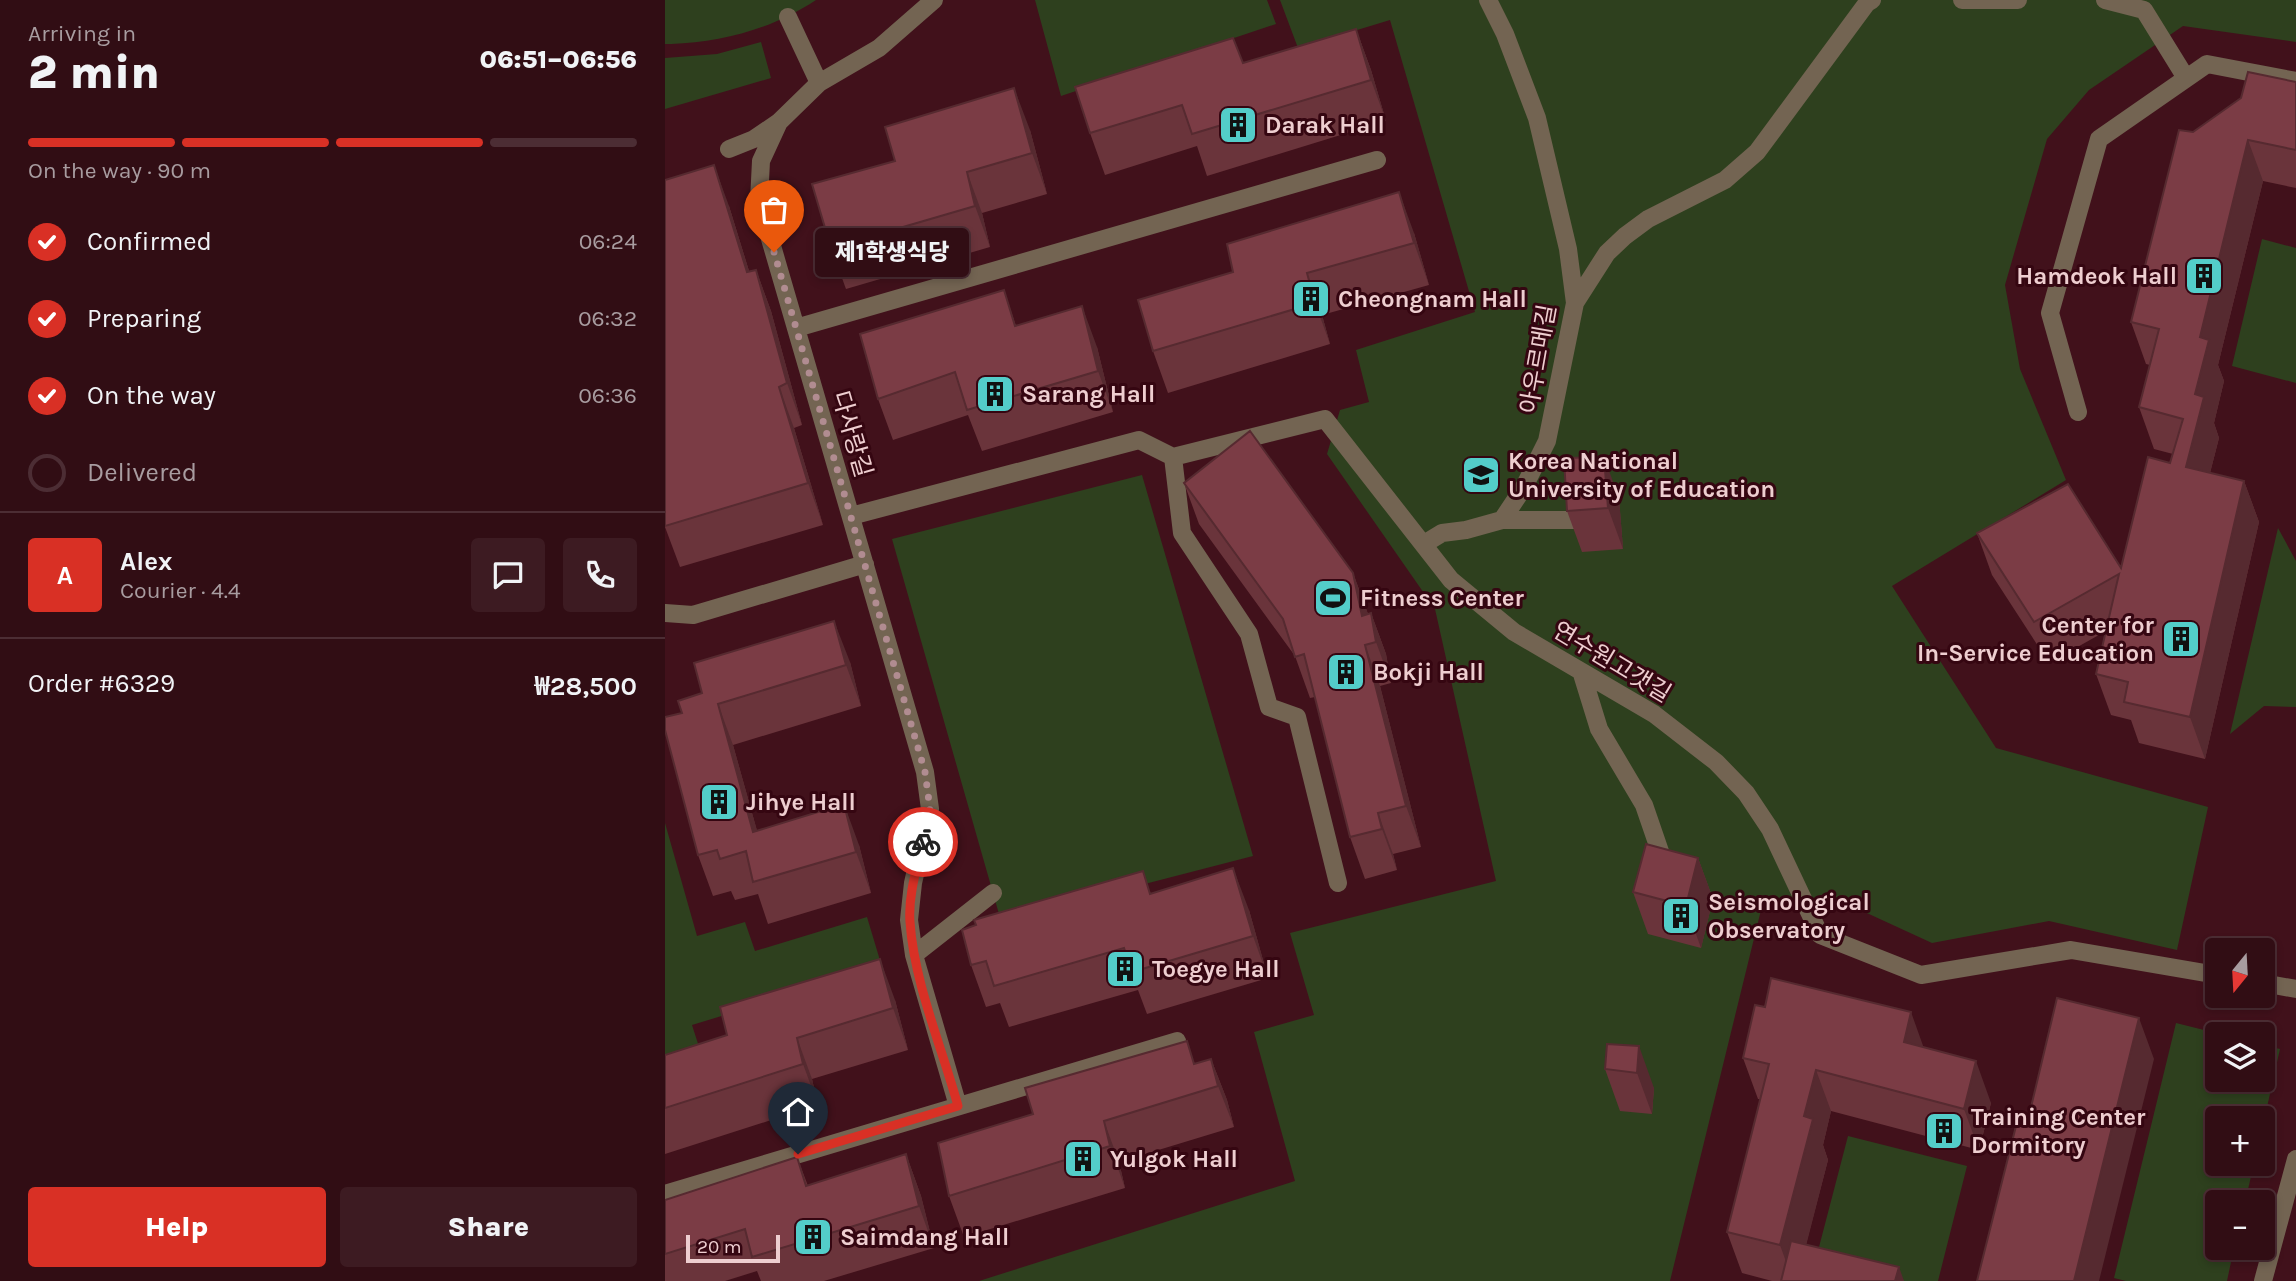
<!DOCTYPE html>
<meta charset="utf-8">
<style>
:root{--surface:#310d14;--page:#3d1b22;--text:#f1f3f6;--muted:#a89ca0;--line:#4c2d34;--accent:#d93025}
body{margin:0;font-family:Karla,"Noto Sans KR",sans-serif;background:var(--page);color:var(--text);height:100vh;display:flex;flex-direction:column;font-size:26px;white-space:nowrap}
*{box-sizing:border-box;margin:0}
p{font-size:23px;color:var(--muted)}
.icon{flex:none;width:38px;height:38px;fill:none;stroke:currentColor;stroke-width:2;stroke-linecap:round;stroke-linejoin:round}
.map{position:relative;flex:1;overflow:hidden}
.side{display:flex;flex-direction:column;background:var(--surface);width:665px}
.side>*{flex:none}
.needle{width:46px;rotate:198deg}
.controls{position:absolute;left:1540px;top:938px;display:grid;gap:14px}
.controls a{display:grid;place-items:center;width:70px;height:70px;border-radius:7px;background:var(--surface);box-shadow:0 4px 10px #0003,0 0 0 2px var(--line);font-size:35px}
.scale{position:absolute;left:21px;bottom:18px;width:94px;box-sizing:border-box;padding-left:7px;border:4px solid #eeced0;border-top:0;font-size:19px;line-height:24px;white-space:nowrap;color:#eeced0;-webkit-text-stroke:5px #350611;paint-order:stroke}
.pin{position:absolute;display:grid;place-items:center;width:60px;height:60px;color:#fff;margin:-72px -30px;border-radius:50% 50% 50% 0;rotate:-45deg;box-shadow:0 0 7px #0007}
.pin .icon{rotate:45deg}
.courier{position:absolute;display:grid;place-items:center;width:70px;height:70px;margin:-35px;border:5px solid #d93025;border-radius:50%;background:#fff;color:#222;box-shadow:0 2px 9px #0007}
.bubble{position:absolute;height:49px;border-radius:7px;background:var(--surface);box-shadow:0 4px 10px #0003,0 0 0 2px var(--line);font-size:23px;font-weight:800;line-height:49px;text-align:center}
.headline em{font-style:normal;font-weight:800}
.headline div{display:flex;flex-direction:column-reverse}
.headline{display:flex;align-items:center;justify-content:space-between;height:119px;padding:0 28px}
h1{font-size:46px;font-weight:800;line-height:52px}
.bar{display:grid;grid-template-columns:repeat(4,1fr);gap:10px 7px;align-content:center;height:84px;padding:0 28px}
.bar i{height:9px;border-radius:5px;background:var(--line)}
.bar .active{background:var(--accent)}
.bar p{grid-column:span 4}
.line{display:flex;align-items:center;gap:18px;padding:0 28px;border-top:2px solid var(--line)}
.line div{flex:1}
.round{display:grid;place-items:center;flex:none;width:74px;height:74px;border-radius:7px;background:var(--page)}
ol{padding:0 28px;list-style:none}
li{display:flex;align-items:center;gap:21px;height:77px}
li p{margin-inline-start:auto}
li .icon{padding:7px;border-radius:50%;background:var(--accent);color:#fff;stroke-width:4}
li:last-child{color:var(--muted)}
li i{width:38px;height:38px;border:4px solid var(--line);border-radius:50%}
.cta{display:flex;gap:14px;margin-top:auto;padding:14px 28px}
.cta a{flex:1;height:80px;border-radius:7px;background:var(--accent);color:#fff;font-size:28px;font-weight:800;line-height:80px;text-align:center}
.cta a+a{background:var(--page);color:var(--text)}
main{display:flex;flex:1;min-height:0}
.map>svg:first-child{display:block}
.green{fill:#2e401e}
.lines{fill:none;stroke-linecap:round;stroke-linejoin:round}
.minor{stroke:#736452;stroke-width:18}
.wall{fill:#6a343b}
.shaded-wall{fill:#562a30}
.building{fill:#7b3c45;stroke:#562a30;stroke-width:2}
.done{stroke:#b18c91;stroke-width:7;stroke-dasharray:0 12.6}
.route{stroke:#d93025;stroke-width:9}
.labels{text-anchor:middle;stroke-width:6;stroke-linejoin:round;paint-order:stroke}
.poi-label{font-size:24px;font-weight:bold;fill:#eeced0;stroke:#350611;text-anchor:start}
.street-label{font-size:24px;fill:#eeced0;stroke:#350611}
</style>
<main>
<section class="side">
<div class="headline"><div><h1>2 min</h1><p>Arriving in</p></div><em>06:51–06:56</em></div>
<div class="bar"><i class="active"></i><i class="active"></i><i class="active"></i><i></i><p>On the way · 90 m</p></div>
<ol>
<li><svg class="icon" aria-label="check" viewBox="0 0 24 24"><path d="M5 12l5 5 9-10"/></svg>Confirmed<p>06:24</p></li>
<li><svg class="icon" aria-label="check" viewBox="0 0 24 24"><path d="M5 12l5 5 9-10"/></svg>Preparing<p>06:32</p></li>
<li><svg class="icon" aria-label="check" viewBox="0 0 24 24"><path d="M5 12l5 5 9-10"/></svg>On the way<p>06:36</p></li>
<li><i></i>Delivered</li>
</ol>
<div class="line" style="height:126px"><b class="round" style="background:var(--accent);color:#fff">A</b><div><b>Alex</b><p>Courier · 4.4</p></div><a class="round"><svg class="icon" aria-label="chat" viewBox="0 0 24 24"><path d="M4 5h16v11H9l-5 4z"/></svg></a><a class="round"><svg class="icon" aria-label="phone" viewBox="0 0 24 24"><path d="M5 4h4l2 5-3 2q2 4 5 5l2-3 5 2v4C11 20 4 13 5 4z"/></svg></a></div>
<div class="line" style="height:91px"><div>Order #6329</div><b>₩28,500</b></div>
<div class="cta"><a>Help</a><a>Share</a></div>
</section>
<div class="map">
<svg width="1631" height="1281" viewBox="0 0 1631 1281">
<rect width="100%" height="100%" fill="#41111b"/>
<!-- green -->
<path class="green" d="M0,0H151C107,29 58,42 6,44H0Z
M370,0H602L611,24L396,96Z
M615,0H1631V42L1518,26L1424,90L1382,139L1340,285L1355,369L1401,480L1227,586L1331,748L1543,807L1512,950L1384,921L1267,943L1167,897L1096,910L1005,1281H314L630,1181L589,1032L649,1015L625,933L831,881L770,609L662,454L675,410L704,402L691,350L810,312L725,20L633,48Z
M96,42L106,78L0,109V58L52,54Z
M1597,239L1631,248V383L1567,366Z
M477,475L588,856L336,921L227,539Z
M1613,528L1631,561V707L1599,706L1565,734Z
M0,823L32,936L80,922L90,951L202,917L217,967L27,1025L36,1053L0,1063Z
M1511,1023L1555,1034H1552V1080H1598V1045L1615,1049L1598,1125V1118H1552V1164H1589L1580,1202H1552V1248H1569L1562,1281H1461L1449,1278Z
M1183,1136L1302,1166L1273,1281H1194L1148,1270Z"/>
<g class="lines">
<!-- minor -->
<path class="minor" d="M269,0L214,48L154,83L114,122L96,161L94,201L260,772L265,809L248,883L244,920L249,955L293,1106
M1297,0H1353
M1440,0L1479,10L1521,78
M123,17L154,83
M64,149L89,139L114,122
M910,303L942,253L960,236L983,219L1060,180L1092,152L1202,3L1207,0
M131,328L712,160
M1413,412L1385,313L1434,139L1542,64L1631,81
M508,457L517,533L584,634L604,707L632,717L673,883
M186,516L474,440L508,457L660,419L786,580L849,632L989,714L1051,762L1081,793L1105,829L1155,935L1256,975L1406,950L1552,975
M837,520H915
M759,544L777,533L801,530L837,520L859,487L882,441L910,303L903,249L872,118L840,34L823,0
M0,613L28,615L200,564
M917,674L934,729L979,805L1001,869
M249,955L328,893
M1598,983L1631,989
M0,1194L512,1041
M1598,1281L1631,1159"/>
</g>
<!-- wall -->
<path class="wall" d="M691,29L706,70L721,121L542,176L532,146L440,175L425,133L578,63Z
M1631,82V188L1598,181L1553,365L1559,381L1549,423L1554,438L1545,473L1579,481L1594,522L1540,759L1474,743L1466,720L1446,715L1431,674L1441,631L1384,663L1327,575L1312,533L1456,568L1505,463L1508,454L1489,449L1474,407L1485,365L1481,364L1466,322L1528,132Z
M365,130L382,194L317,213L325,247L181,289L166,248L230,161Z
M0,180L64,206L84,271L91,270L106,311L137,425L129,428L158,525L15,567L0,527Z
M749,233L764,285L657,315L665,344L503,393L488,351L568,272Z
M339,290L351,326L432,347L448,412L317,451L303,415L228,440L213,399Z
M519,483L688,573L703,614L706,613L721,654L726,683L715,686L756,847L728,854L732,870L700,879L685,837L650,697L645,698L630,656L534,524Z
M954,498L958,549L917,552L902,511Z
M185,662L196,706L68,745L92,831L194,845L206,893L103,924L93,894L70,900L66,891L48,896L33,855L17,713Z
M1033,858L1048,899L1036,948L983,934L968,892Z
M486,894L584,910L603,978L482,1014L473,990L344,1027L335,1003L321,1007L306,965Z
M230,1000L243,1050L147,1079L153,1105L0,1154V1055Z
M942,1044L989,1088L987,1114L955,1111L940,1069Z
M1259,1048L1326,1103L1314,1150L1166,1111L1158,1145L1163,1160L1141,1244L1239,1281H1107L1077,1273L1062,1232L1095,1099H1093L1078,1058Z
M546,1059L562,1100L569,1127L454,1162L460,1188L299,1237L284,1196L530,1064Z
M241,1154L256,1196L269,1248L159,1281H96L92,1271L60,1281H0V1200L132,1157L143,1186Z"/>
<!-- shaded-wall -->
<path class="shaded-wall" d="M691,29L706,70L721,121L706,80Z
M349,88L365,130L382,194L367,153Z
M1583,140L1598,181L1553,365L1559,381L1549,423L1554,438L1536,508L1521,467L1530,394L1535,337Z
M49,165L64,206L97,313L82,272Z
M302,172L317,213L325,247L310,206Z
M734,192L749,233L764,285L749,243Z
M91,270L106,311L137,425L122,383Z
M642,273L657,315L665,344L650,303Z
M417,306L432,347L448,412L433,371Z
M114,387L129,428L158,525L143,483Z
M939,457L954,498L958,549L943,508Z
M1579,481L1594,522L1540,759L1525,717Z
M688,573L703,614L697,616Z
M706,613L721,654L726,683L711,642Z
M169,621L185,662L196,706L181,665Z
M700,645L715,686L756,847L741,806Z
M53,704L68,745L104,873L88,832Z
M179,804L194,845L206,893L191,852Z
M713,813L728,854L732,870L717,829Z
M1033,858L1048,899L1036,948L1021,906Z
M568,868L584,910L603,978L588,936Z
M215,959L230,1000L243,1050L228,1008Z
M1246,1012L1261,1054L1239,1042Z
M1474,1018L1489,1059L1434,1281H1409Z
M132,1038L147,1079L153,1105L138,1064Z
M974,1046L989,1088L987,1114L972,1073Z
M546,1059L562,1100L569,1127L553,1086Z
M1311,1061L1326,1103L1314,1150L1299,1109Z
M1151,1070L1166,1111L1158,1145L1163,1160L1132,1281H1128L1115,1245L1139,1116Z
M439,1121L454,1162L460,1188L445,1146Z
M241,1154L256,1196L269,1248L254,1206Z
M1234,1267L1239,1281H1230Z"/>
<!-- building -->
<path class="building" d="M691,29L706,80L527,134L517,105L425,133L410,87L568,38L578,63Z
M1583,72L1631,82V150L1583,140L1535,337L1544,340L1530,394L1539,397L1521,467L1579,481L1525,717L1459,702L1463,682L1431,674L1454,574L1369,622L1312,533L1403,484L1456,568L1483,457L1505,463L1518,419L1474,407L1494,329L1466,322L1514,130L1528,132L1576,98Z
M349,88L367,153L302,172L310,206L166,248L147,184L230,161L220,127Z
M49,165L82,272L91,270L122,383L114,387L143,483L0,526V180Z
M734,192L749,243L642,273L650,303L488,351L473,300L568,272L562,244Z
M339,290L350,326L417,306L433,371L302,410L290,372L213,399L195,334Z
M585,431L688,573L697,616L706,613L711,642L700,645L741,806L713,813L717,829L685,837L639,654L630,657L618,619L519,483Z
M939,457L943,508L902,511L899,458Z
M169,621L181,665L53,704L88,832L179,804L191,852L88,882L81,851L55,859L52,850L33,855L0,730V717L17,713L13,701L37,693L29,663Z
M981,844L1033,858L1021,906L968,892Z
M568,868L588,936L467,972L459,948L329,986L321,961L306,965L297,930L311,925L309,920L478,871L485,894Z
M215,959L228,1008L132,1038L138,1064L0,1108V1055L62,1035L55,1007Z
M1106,978L1246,1012L1239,1042L1311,1061L1299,1109L1151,1070L1139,1116L1148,1119L1115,1245L1062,1232L1104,1064L1078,1058L1090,1005L1100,1007Z
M1392,998L1474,1018L1409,1281H1312L1352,1122L1362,1124Z
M522,1041L529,1064L546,1059L553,1086L439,1121L445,1146L284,1196L273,1143L368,1114L360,1088Z
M942,1044L974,1046L972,1073L940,1069Z
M241,1154L254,1206L87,1257L80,1229L0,1254V1200L132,1157L141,1186Z
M1126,1241L1234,1267L1230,1281H1116Z"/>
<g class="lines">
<!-- done -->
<path class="done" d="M109,252L260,772L265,809L258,842"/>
<!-- route -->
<path class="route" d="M133,1154L293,1106C277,1048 249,982 245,922C243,895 252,868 258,842"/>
</g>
<!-- icons -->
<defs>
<symbol id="building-square" viewBox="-11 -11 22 22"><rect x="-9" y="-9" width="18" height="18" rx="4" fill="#53cdc9" stroke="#350611"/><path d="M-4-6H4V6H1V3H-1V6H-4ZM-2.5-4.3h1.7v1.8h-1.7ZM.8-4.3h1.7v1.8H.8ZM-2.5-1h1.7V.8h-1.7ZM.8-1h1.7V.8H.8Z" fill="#111"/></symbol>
<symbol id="university-square" viewBox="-11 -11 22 22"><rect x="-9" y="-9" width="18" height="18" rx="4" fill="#53cdc9" stroke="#350611"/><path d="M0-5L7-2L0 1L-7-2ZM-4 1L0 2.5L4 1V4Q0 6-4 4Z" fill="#111"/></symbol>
<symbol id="stadium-square" viewBox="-11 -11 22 22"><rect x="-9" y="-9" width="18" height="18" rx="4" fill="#53cdc9" stroke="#350611"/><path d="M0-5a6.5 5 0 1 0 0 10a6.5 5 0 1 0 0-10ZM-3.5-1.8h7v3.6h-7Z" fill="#111"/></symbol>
</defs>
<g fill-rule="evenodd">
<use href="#building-square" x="551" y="103" width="44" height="44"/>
<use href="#building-square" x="1517" y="254" width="44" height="44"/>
<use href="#building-square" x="624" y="277" width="44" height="44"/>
<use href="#building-square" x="308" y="372" width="44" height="44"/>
<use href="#university-square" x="794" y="453" width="44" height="44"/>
<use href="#stadium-square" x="646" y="576" width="44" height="44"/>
<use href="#building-square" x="1494" y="617" width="44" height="44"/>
<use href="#building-square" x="659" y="650" width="44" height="44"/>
<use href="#building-square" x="32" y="780" width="44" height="44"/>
<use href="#building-square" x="994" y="894" width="44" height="44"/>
<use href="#building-square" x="438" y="947" width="44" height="44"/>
<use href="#building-square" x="1257" y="1109" width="44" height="44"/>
<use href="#building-square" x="396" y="1137" width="44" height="44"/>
<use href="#building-square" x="126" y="1215" width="44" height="44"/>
</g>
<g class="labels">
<!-- poi labels -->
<g class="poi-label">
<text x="600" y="133">Darak Hall</text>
<text x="1512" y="284" text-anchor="end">Hamdeok Hall</text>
<text x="673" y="307">Cheongnam Hall</text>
<text x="357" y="402">Sarang Hall</text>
<text x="843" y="469">Korea National<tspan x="843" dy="28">University of Education</tspan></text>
<text x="695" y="606">Fitness Center</text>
<text x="1489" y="633" text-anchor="end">Center for<tspan x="1489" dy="28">In-Service Education</tspan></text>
<text x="708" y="680">Bokji Hall</text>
<text x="81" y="810">Jihye Hall</text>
<text x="1043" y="910">Seismological<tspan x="1043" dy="28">Observatory</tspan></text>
<text x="487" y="977">Toegye Hall</text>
<text x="1306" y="1125">Training Center<tspan x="1306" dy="28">Dormitory</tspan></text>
<text x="445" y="1167">Yulgok Hall</text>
<text x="175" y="1245">Saimdang Hall</text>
</g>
<!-- street labels -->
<g class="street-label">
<text transform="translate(873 359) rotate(-80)" y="8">아우르메길</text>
<text transform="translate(187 434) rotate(74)" y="8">다사랑길</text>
<text transform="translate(947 662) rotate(31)" y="8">연수원고갯길</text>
</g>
</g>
</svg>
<div class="controls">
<a><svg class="needle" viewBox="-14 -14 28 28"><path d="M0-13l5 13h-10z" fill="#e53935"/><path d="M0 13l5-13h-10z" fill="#a89ca0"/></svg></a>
<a><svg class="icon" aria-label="layers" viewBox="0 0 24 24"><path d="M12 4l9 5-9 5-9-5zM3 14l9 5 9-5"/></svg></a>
<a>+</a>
<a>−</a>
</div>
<div class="scale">20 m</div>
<div class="pin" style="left:109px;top:252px;background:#ea580c"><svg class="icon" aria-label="bag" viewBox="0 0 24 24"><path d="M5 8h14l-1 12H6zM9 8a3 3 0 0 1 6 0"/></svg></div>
<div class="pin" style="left:133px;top:1154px;background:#1f2937"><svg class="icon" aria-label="home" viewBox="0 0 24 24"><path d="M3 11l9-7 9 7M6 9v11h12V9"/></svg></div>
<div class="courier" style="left:258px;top:842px"><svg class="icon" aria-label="bike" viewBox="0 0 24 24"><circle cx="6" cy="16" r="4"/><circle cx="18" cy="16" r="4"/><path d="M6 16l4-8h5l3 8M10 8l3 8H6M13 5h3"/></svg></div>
<div class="bubble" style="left:150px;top:228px;width:154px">제1학생식당</div>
</div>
</main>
